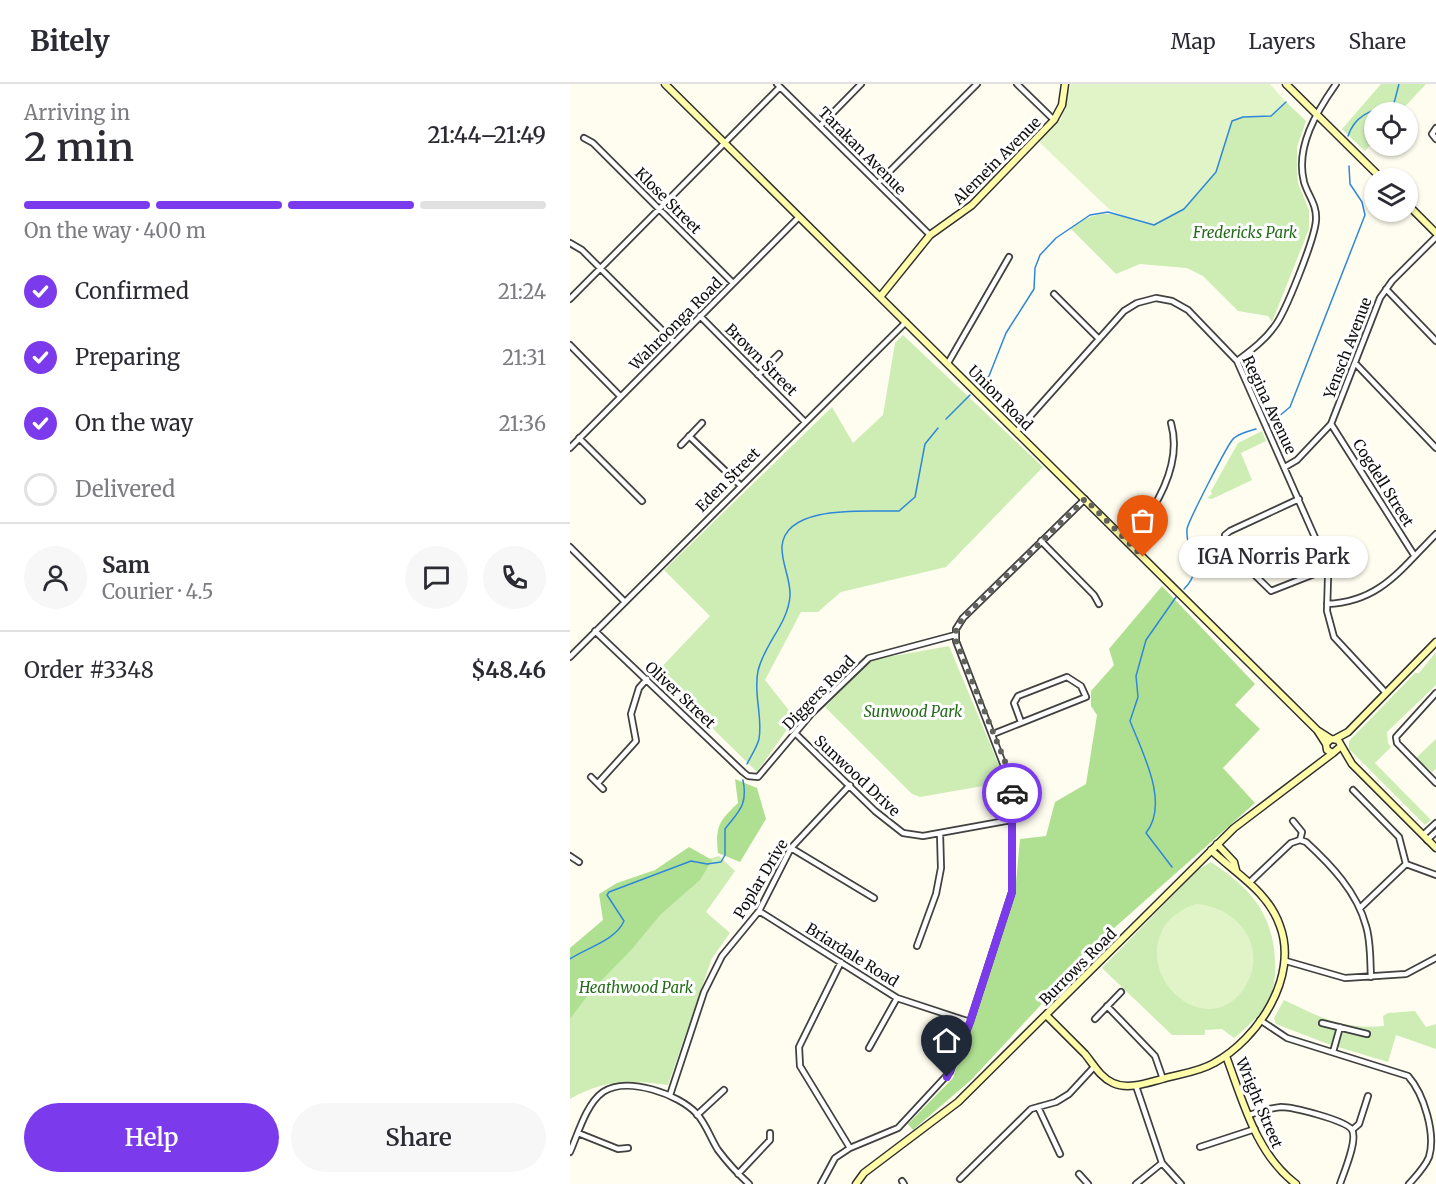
<!DOCTYPE html>
<meta charset="utf-8">
<style>
:root{--surface:#fff;--page:#f7f7f7;--text:#2b2b33;--muted:#7c7c81;--line:#e1e1e2;--accent:#7c3aed}
body{margin:0;font-family:Merriweather,serif;background:var(--page);color:var(--text);height:100vh;display:flex;flex-direction:column;font-size:22px;white-space:nowrap}
*{box-sizing:border-box;margin:0}
p{font-size:20px;color:var(--muted)}
.icon{flex:none;width:33px;height:33px;fill:none;stroke:currentColor;stroke-width:2;stroke-linecap:round;stroke-linejoin:round}
.map{position:relative;flex:1;overflow:hidden}
.panel{display:flex;flex-direction:column;background:var(--surface);width:570px}
.panel>*{flex:none}
.controls{position:absolute;left:794px;top:18px;display:grid;gap:12px}
.controls a{display:grid;place-items:center;width:54px;height:54px;border-radius:50%;background:var(--surface);box-shadow:0 2px 4px #0004;font-size:30px}
.pin{position:absolute;display:grid;place-items:center;width:51px;height:51px;color:#fff;margin:-62px -26px;border-radius:50% 50% 50% 0;rotate:-45deg;box-shadow:0 0 6px #0007}
.pin .icon{rotate:45deg}
.courier{position:absolute;display:grid;place-items:center;width:60px;height:60px;margin:-30px;border:4px solid #7c3aed;border-radius:50%;background:#fff;color:#222;box-shadow:0 2px 8px #0007}
.bubble{position:absolute;height:42px;border-radius:21px;background:var(--surface);box-shadow:0 2px 4px #0004;font-size:20px;font-weight:600;line-height:42px;text-align:center}
.overview em{font-style:normal;font-weight:600}
.overview div{display:flex;flex-direction:column-reverse}
.overview{display:flex;align-items:center;justify-content:space-between;height:102px;padding:0 24px}
h1{font-size:39px;font-weight:600;line-height:45px}
.bar{display:grid;grid-template-columns:repeat(4,1fr);gap:9px 6px;align-content:center;height:72px;padding:0 24px}
.bar i{height:8px;border-radius:4px;background:var(--line)}
.bar .active{background:var(--accent)}
.bar p{grid-column:span 4}
.line{display:flex;align-items:center;gap:15px;padding:0 24px;border-top:2px solid var(--line)}
.line div{flex:1}
.round{display:grid;place-items:center;flex:none;width:63px;height:63px;border-radius:32px;background:var(--page)}
ol{padding:0 24px;list-style:none}
li{display:flex;align-items:center;gap:18px;height:66px}
li p{margin-inline-start:auto}
li .icon{padding:6px;border-radius:50%;background:var(--accent);color:#fff;stroke-width:4}
li:last-child{color:var(--muted)}
li i{width:33px;height:33px;border:3px solid var(--line);border-radius:50%}
.primary-button{display:flex;gap:12px;margin-top:auto;padding:12px 24px}
.primary-button a{flex:1;height:69px;border-radius:36px;background:var(--accent);color:#fff;font-size:24px;font-weight:600;line-height:69px;text-align:center}
.primary-button a+a{background:var(--page);color:var(--text)}
header{display:flex;align-items:center;gap:36px;box-sizing:border-box;height:84px;padding:0 30px;background:var(--surface);border-bottom:2px solid var(--line)}
header strong{font-size:28px}
nav{display:flex;gap:33px;margin-inline-start:auto;font-size:21px}
main{display:flex;flex:1;min-height:0}
.map>svg:first-child{display:block}
.green{fill:#cdedb5}
.forest{fill:#afe092}
.pitch{fill:#e1f4c7}
.lines{fill:none;stroke-linecap:round;stroke-linejoin:round}
.stream{stroke:#2f87d9;stroke-width:1.5}
.street-casing{stroke:#414141;stroke-width:8}
.secondary-casing{stroke:#303030;stroke-width:9}
.street{stroke:#fff;stroke-width:4.5}
.secondary{stroke:#fffdaa;stroke-width:6}
.done{stroke:#62625d;stroke-width:6;stroke-dasharray:0 10.8}
.route{stroke:#7c3aed;stroke-width:8}
.labels{text-anchor:middle;stroke-width:6;stroke-linejoin:round;paint-order:stroke}
.street-label{font-size:15px;fill:#0e0e0e;stroke:#fff}
.park-label{font-size:15px;font-style:italic;fill:#226c18;stroke:#fff}
</style>
<header>
<strong>Bitely</strong>
<nav><a>Map</a><a>Layers</a><a>Share</a></nav>
</header>
<main>
<section class="panel">
<div class="overview"><div><h1>2 min</h1><p>Arriving in</p></div><em>21:44–21:49</em></div>
<div class="bar"><i class="active"></i><i class="active"></i><i class="active"></i><i></i><p>On the way · 400 m</p></div>
<ol>
<li><svg class="icon" aria-label="check" viewBox="0 0 24 24"><path d="M5 12l5 5 9-10"/></svg>Confirmed<p>21:24</p></li>
<li><svg class="icon" aria-label="check" viewBox="0 0 24 24"><path d="M5 12l5 5 9-10"/></svg>Preparing<p>21:31</p></li>
<li><svg class="icon" aria-label="check" viewBox="0 0 24 24"><path d="M5 12l5 5 9-10"/></svg>On the way<p>21:36</p></li>
<li><i></i>Delivered</li>
</ol>
<div class="line" style="height:108px"><a class="round"><svg class="icon" aria-label="person" viewBox="0 0 24 24"><circle cx="12" cy="8" r="4"/><path d="M4 21q1-7 8-7t8 7"/></svg></a><div><b>Sam</b><p>Courier · 4.5</p></div><a class="round"><svg class="icon" aria-label="chat" viewBox="0 0 24 24"><path d="M4 5h16v11H9l-5 4z"/></svg></a><a class="round"><svg class="icon" aria-label="phone" viewBox="0 0 24 24"><path d="M5 4h4l2 5-3 2q2 4 5 5l2-3 5 2v4C11 20 4 13 5 4z"/></svg></a></div>
<div class="line" style="height:78px"><div>Order #3348</div><b>$48.46</b></div>
<div class="primary-button"><a>Help</a><a>Share</a></div>
</section>
<div class="map">
<svg width="866" height="1100" viewBox="0 0 866 1100">
<rect width="100%" height="100%" fill="#fffdef"/>
<!-- green -->
<path class="green" d="M811,0H856L830,28H804V57L795,67L772,45Z
M716,18L736,37L727,63V88L728,99L739,126V145L702,238L698,232L668,227L633,192L617,184L570,180L546,190L500,144C538,119 545,133 584,141L614,125L646,88L662,37L673,33L701,32Z
M333,251L473,383L376,483L271,508L248,528H231L195,596L225,634L187,688L86,589L140,532L94,486L262,323L283,359L313,331L325,259Z
M692,347L696,357L671,369L682,396L642,415L637,414L642,410L641,407L668,359Z
M379,562L436,698L350,713L342,710L255,623L301,576Z
M866,568V601L817,648L818,659L821,663L805,679L861,736L855,741L779,665V657L845,589H849Z
M866,655V685L862,688L846,674Z
M149,772L165,787L136,828L160,849L142,874L98,1001C59,996 35,995 0,1015V922L131,777Z
M641,778C680,804 703,829 705,877C706,892 704,908 696,921C688,934 676,944 664,954L652,945L635,946V951H602L532,884L629,785Z
M714,916C749,933 774,946 814,942L813,932L818,929L845,927L856,943L866,940V965L826,951L818,978L758,960L706,940L704,934Z"/>
<!-- forest -->
<path class="forest" d="M592,502L685,600L665,621L690,645L653,684L685,719L534,853L401,996L343,1046L338,1040L383,994L438,833L445,809L450,755L476,752L485,718L516,700L527,631L521,622V607L544,581L539,565Z
M165,695L187,704L196,735L170,778L148,769C145,743 149,737 168,719Z
M119,763L142,776L130,796L91,830L62,865L21,907L0,935V864L33,836L29,810L47,799L85,786Z"/>
<!-- pitch -->
<path class="pitch" d="M501,0H700L716,18L701,32L673,33L662,37L646,88L614,125L584,141L567,138L540,126L468,57L491,35Z
M627,820C671,824 700,867 673,906C636,957 564,895 594,843C601,832 614,823 627,820Z"/>
<g class="lines">
<!-- stream -->
<path class="stream" d="M778,52C785,31 802,24 823,23L829,0
M411,299L419,292L436,249L464,205L465,184L470,171L486,154L520,131L538,128L584,141L614,125L646,88L662,37L673,33L701,32L716,18
M376,335L400,311
M702,338L720,323L795,131L792,118L780,100L779,82
M614,505C636,483 615,471 617,445C618,438 659,357 664,354C670,349 679,347 686,345
M177,680C181,672 187,663 189,655C193,633 183,609 188,587C194,560 218,540 220,512C221,495 211,479 212,462C216,419 300,428 329,427L345,413L355,360L368,344
M602,783L576,749C600,719 572,668 560,637L568,613L566,592L576,556L606,513
M0,875C18,863 45,857 54,837L37,811L39,808L121,777L137,780L151,778L155,771V745C169,727 178,721 173,696"/>
<defs>
<path id="street" d="M207,0L360,151
M447,0L484,36
M250,42L291,0
M866,44L862,50L866,55
M14,54L23,59L163,199
M308,99L407,0
M0,159L12,166L104,258
M816,205L866,257
M484,210L528,254
M0,215L210,3
M130,232L235,338
M0,261L50,312
M667,277C680,267 694,257 704,243C715,230 745,154 746,136C747,120 738,112 734,98C725,63 747,27 766,0
M378,279L439,173
M785,279L866,364
M188,291L209,270
M761,340L844,471
M447,347L554,227L567,219L586,214L602,217L618,226L667,277L755,476L758,494L757,527L764,553L816,609
M119,352L170,401
M9,354L72,417
M111,361L132,339
M0,364L229,133
M715,383L727,376L761,340L810,214L822,197L866,153
M729,415L660,447L655,451L657,464L701,507L757,485
M471,457L524,511L529,520
M557,457C585,428 613,381 601,339
M0,463L54,517
M757,520C810,518 831,485 866,450
M25,547L173,688L178,692L188,693L242,629L299,574L385,551
M0,573L336,238
M866,609L826,653L827,659L866,699
M225,649L305,727L333,749L353,752L441,736
M423,650L516,613L511,602L497,593L448,612L444,619L451,638
M21,693L33,705
M28,699L66,657L61,630L69,604L77,595
M783,706L829,753L836,780L790,824
M723,737L732,748L730,756
M853,751L866,739
M857,756L866,748
M221,764L304,814
M0,772L9,778
M836,780L866,791
M680,798L721,759L730,756L736,758C761,781 787,808 796,842C801,858 800,877 801,893
M189,827L327,914L400,938
M347,862L366,810L371,784L370,749
M716,877L775,894L836,890L866,874
M271,878L229,963L230,982L280,1064
M537,922L585,972L593,995
M525,935L551,908
M690,936L717,954L838,992C854,1010 866,1050 859,1073C855,1083 847,1091 839,1100
M752,939L797,950
M299,964L327,914
M763,968L770,943
M566,1002L592,1079L611,1100
M100,1011L134,908L152,872L189,827L221,764L280,701
M468,1023L490,1070
M127,1031L154,1006
M679,1031C689,1028 699,1024 711,1023C722,1023 776,1036 782,1046C788,1056 774,1088 770,1100
M782,1046L789,1040L798,1012
M8,1049L48,1065L58,1064
M630,1063L685,1045
M0,1068C8,1050 16,1020 33,1008C57,992 109,1010 127,1030C136,1040 141,1055 148,1066C157,1078 168,1090 179,1100
M168,1090L200,1056V1049
M509,1090L518,1100
M390,1095L461,1025L486,1018L499,1010L524,983
M332,1097L334,1100
M251,1100L265,1074L280,1064L328,1044L380,988L400,938L442,808V703L386,557V545L393,534L515,415
M566,1100L592,1079"/>
<path id="secondary" d="M95,0L747,646L761,655
M716,0L811,94
M837,120L866,149
M310,213L360,151L402,121L484,36L492,21L495,0
M747,646L756,660
M765,655L778,648L866,558
M770,663L763,669L757,666L756,660L761,655L768,656L782,680L866,764
M647,760L664,778L666,786
M476,931C489,944 502,957 515,970C524,981 530,993 543,999C558,1006 577,999 592,995C609,990 629,988 644,979C688,955 729,893 710,842C698,807 666,790 641,766
M656,972C673,1017 686,1070 726,1100
M286,1100L294,1089L388,1018L664,744L763,669"/>
</defs>
<!-- street casing -->
<use href="#street" class="street-casing"/>
<!-- secondary casing -->
<use href="#secondary" class="secondary-casing"/>
<!-- street -->
<use href="#street" class="street"/>
<!-- secondary -->
<use href="#secondary" class="secondary"/>
</g>
<g class="lines">
<!-- done -->
<path class="done" d="M442,709L438,685L386,557V545L393,534L515,415L573,473"/>
<!-- route -->
<path class="route" d="M377,993L400,938L442,808V709"/>
</g>
<g class="labels">
<!-- street labels -->
<g class="street-label">
<text transform="translate(292 67) rotate(45)" y="5">Tarakan Avenue</text>
<text transform="translate(427 77) rotate(-45)" y="5">Alemein Avenue</text>
<text transform="translate(98 117) rotate(45)" y="5">Klose Street</text>
<text transform="translate(106 240) rotate(-45)" y="5">Wahroonga Road</text>
<text transform="translate(778 264) rotate(-69)" y="5">Yensch Avenue</text>
<text transform="translate(191 276) rotate(45)" y="5">Brown Street</text>
<text transform="translate(430 314) rotate(45)" y="5">Union Road</text>
<text transform="translate(699 321) rotate(65)" y="5">Regina Avenue</text>
<text transform="translate(158 396) rotate(-45)" y="5">Eden Street</text>
<text transform="translate(813 399) rotate(58)" y="5">Cogdell Street</text>
<text transform="translate(249 609) rotate(-46)" y="5">Diggers Road</text>
<text transform="translate(110 611) rotate(43)" y="5">Oliver Street</text>
<text transform="translate(287 692) rotate(43)" y="5">Sunwood Drive</text>
<text transform="translate(191 795) rotate(-59)" y="5">Poplar Drive</text>
<text transform="translate(282 871) rotate(32)" y="5">Briardale Road</text>
<text transform="translate(508 883) rotate(-45)" y="5">Burrows Road</text>
<text transform="translate(689 1019) rotate(67)" y="5">Wright Street</text>
</g>
<!-- park labels -->
<g class="park-label">
<text x="675" y="154">Fredericks Park</text>
<text x="343" y="633">Sunwood Park</text>
<text x="66" y="909">Heathwood Park</text>
</g>
</g>
</svg>
<div class="controls">
<a><svg class="icon" aria-label="locate" viewBox="0 0 24 24"><circle cx="12" cy="12" r="6"/><path d="M12 2v4M12 18v4M2 12h4M18 12h4"/></svg></a>
<a><svg class="icon" aria-label="layers" viewBox="0 0 24 24"><path d="M12 4l9 5-9 5-9-5zM3 14l9 5 9-5"/></svg></a>
</div>
<div class="pin" style="left:573px;top:473px;background:#ea580c"><svg class="icon" aria-label="bag" viewBox="0 0 24 24"><path d="M5 8h14l-1 12H6zM9 8a3 3 0 0 1 6 0"/></svg></div>
<div class="pin" style="left:377px;top:993px;background:#1f2937"><svg class="icon" aria-label="home" viewBox="0 0 24 24"><path d="M3 11l9-7 9 7M6 9v11h12V9"/></svg></div>
<div class="courier" style="left:442px;top:709px"><svg class="icon" aria-label="car" viewBox="0 0 24 24"><path d="M5 17H2v-5l4-1 3-4h7l3 4 3 1v5h-3M9 17h6M6 11h13"/><circle cx="7" cy="17" r="2"/><circle cx="17" cy="17" r="2"/></svg></div>
<div class="bubble" style="left:609px;top:452px;width:189px">IGA Norris Park</div>
</div>
</main>
